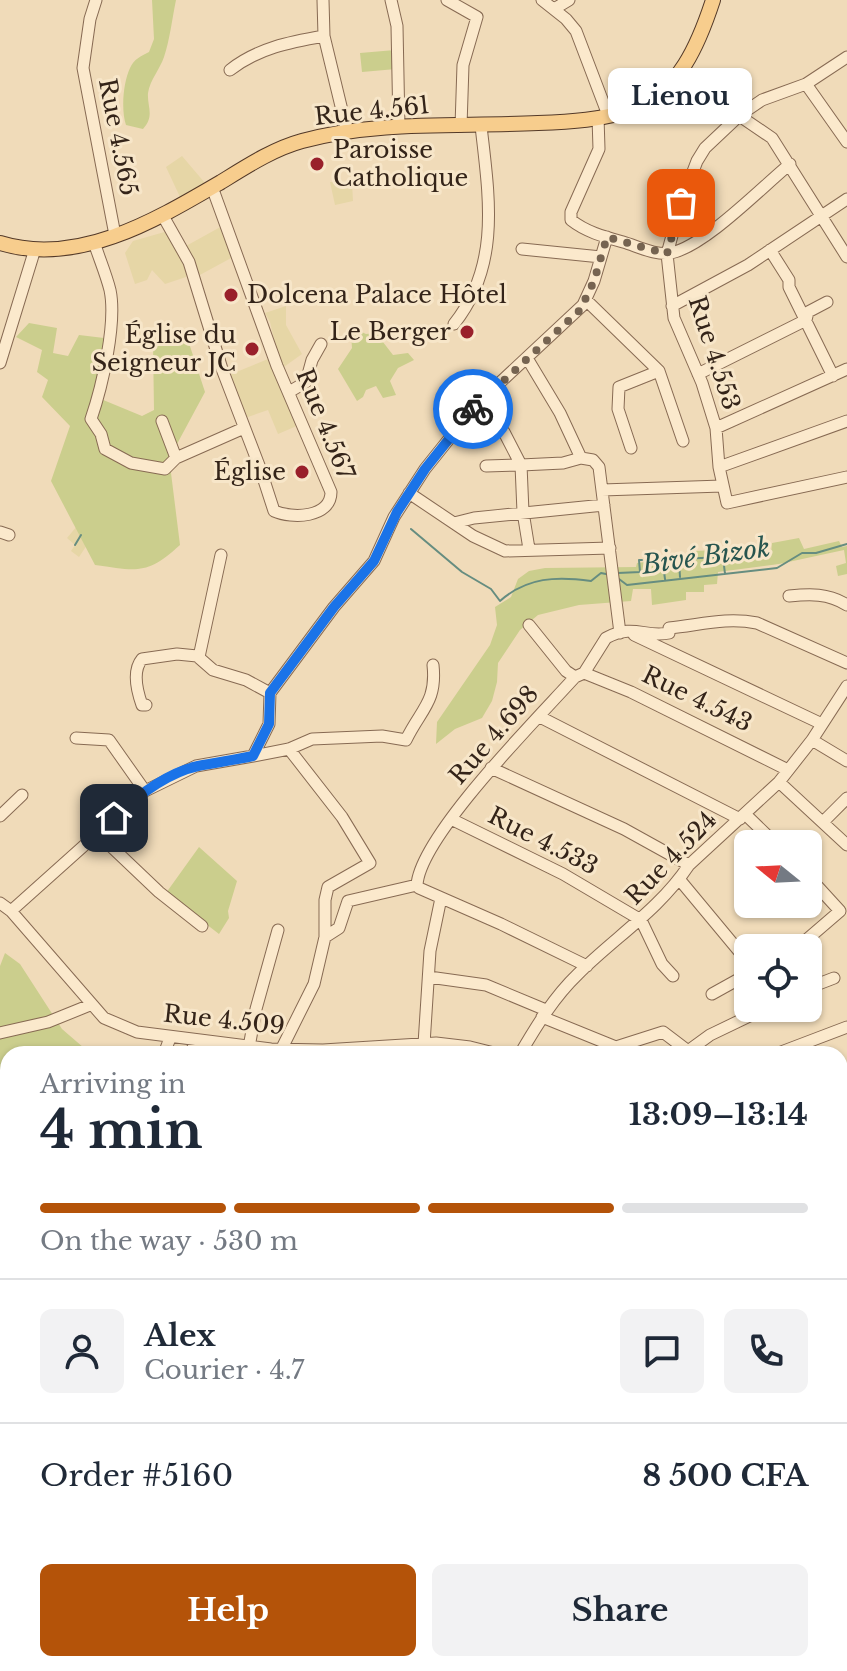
<!DOCTYPE html>
<meta charset="utf-8">
<style>
:root{--surface:#fff;--page:#f2f2f3;--text:#1f2937;--muted:#747a83;--line:#e0e1e3;--accent:#b45309}
body{margin:0;font-family:"Libre Baskerville",serif;background:var(--page);color:var(--text);height:100vh;display:flex;flex-direction:column;font-size:30px;white-space:nowrap}
*{box-sizing:border-box;margin:0}
p{font-size:26px;color:var(--muted)}
.icon{flex:none;width:44px;height:44px;fill:none;stroke:currentColor;stroke-width:2;stroke-linecap:round;stroke-linejoin:round}
.map{position:relative;flex:1;overflow:hidden}
.details{position:absolute;left:0px;top:1046px;width:848px;height:626px;display:flex;flex-direction:column;background:var(--surface);border-radius:24px 24px 0 0;box-shadow:0 2px 6px #0004}
.details>*{flex:none}
.needle{width:52px;rotate:288deg}
.buttons{position:absolute;left:734px;top:830px;display:grid;gap:16px}
.buttons a{display:grid;place-items:center;width:88px;height:88px;border-radius:12px;background:var(--surface);box-shadow:0 2px 6px #0004;font-size:40px}
.pin{position:absolute;display:grid;place-items:center;width:68px;height:68px;color:#fff;margin:-34px;border-radius:16px;box-shadow:0 4px 12px #0006}
.courier{position:absolute;display:grid;place-items:center;width:80px;height:80px;margin:-40px;border:6px solid #1a73e8;border-radius:50%;background:#fff;color:#222;box-shadow:0 2px 10px #0007}
.bubble{position:absolute;height:56px;border-radius:12px;background:var(--surface);box-shadow:0 2px 6px #0004;font-size:26px;font-weight:800;line-height:56px;text-align:center}
.headline em{font-style:normal;font-weight:800}
.headline div{display:flex;flex-direction:column-reverse}
.headline{display:flex;align-items:center;justify-content:space-between;height:136px;padding:0 40px}
h1{font-size:52px;font-weight:800;line-height:60px}
.bar{display:grid;grid-template-columns:repeat(4,1fr);gap:12px 8px;align-content:center;height:96px;padding:0 40px}
.bar i{height:10px;border-radius:6px;background:var(--line)}
.bar .on{background:var(--accent)}
.bar p{grid-column:span 4}
.line{display:flex;align-items:center;gap:20px;padding:0 40px;border-top:2px solid var(--line)}
.line div{flex:1}
.round{display:grid;place-items:center;flex:none;width:84px;height:84px;border-radius:12px;background:var(--page)}
.cta{display:flex;gap:16px;margin-top:auto;padding:16px 40px}
.cta a{flex:1;height:92px;border-radius:12px;background:var(--accent);color:#fff;font-size:32px;font-weight:800;line-height:92px;text-align:center}
.cta a+a{background:var(--page);color:var(--text)}
.map>svg:first-child{display:block}
.farmland{fill:#e6d6a6}
.green{fill:#cbce8d}
.lines{fill:none;stroke-linecap:round;stroke-linejoin:round}
.stream{stroke:#668d80;stroke-width:2}
.minor-casing{stroke:#876a53;stroke-width:13}
.major-casing{stroke:#533928;stroke-width:16}
.minor{stroke:#fbe9cc;stroke-width:11}
.major{stroke:#f7cd8d;stroke-width:14}
.done{stroke:#766451;stroke-width:8;stroke-dasharray:0 14.4}
.route{stroke:#1a73e8;stroke-width:10}
.poi-dot{fill:#99202b;stroke:#f7e6c9;stroke-width:3}
.labels{text-anchor:middle;stroke-width:6;stroke-linejoin:round;paint-order:stroke}
.street-label{font-size:24px;fill:#342419;stroke:#f7e6c9}
.poi-label{font-size:24px;fill:#342419;stroke:#f7e6c9;text-anchor:end}
.water-label{font-size:26px;font-style:italic;fill:#27554f;stroke:#f7e6c9}
</style>
<div class="map">
<svg width="847" height="1671" viewBox="0 0 847 1671">
<rect width="100%" height="100%" fill="#f0dbb9"/>
<!-- farmland -->
<path class="farmland" d="M182,156L205,183L180,197L166,167Z
M330,182H352L353,201L335,205Z
M224,225L233,257L198,276L186,246Z
M168,231L189,266L186,277L165,284L152,270L147,280L135,284L125,253L133,241Z
M286,306V325L302,354L281,369L270,322L265,313Z
M268,359L299,425L278,434L268,410L245,418L229,375Z
M77,526L89,542L79,557L71,551L75,545L67,538Z"/>
<!-- green -->
<path class="green" d="M152,0H176C172,19 170,39 164,57C160,69 150,80 148,93C147,107 155,116 143,129L126,125C121,110 123,83 130,68C134,59 141,56 149,52L154,39Z
M395,50L396,69L362,72L360,53Z
M29,323L57,328L53,353L68,356L79,335L104,338L96,397L142,416L154,410L153,343L186,334L205,392L177,444L168,449L180,545C147,575 138,571 95,565L51,481L70,426L42,397L48,380L37,372L42,350L16,337Z
M357,330L366,334L376,333L393,355L408,353L414,360L398,368L390,381L396,395L383,398L376,386L366,390L363,397L357,401L338,369L352,348L351,334Z
M799,538L804,549L839,541L842,547L847,546V574L838,576L836,566L846,563L844,550L779,564L718,572L717,584L704,585V592H686V600L652,605L651,589H633L631,601L579,605L538,615L520,630L498,663L497,682L492,701L482,718L455,729L436,744L437,722L490,645L497,625L495,607L511,597L518,579L529,571L545,568L636,567L637,563L661,560L695,562L696,551L733,549L735,559L771,553L772,543Z
M199,847L237,881L228,911L229,918L219,934L166,893Z
M5,953L20,964L62,1029L91,1054H8V1088L0,1085V966Z"/>
<g class="lines">
<!-- stream -->
<path class="stream" d="M411,529L462,572L491,589L500,601C527,577 557,576 591,581L601,573L606,574
M75,545L81,535
M679,561L680,577
M618,573L640,572L639,560H642
M619,579L627,585L777,568L802,553H816L847,544
M665,579L662,557L678,556L679,559L723,557L725,574
M26,1664H45
M79,1664L91,1671
M117,1664L129,1671
M792,1664L805,1671
M0,1669L8,1663
M96,1671L101,1664"/>
<defs>
<path id="minor" d="M96,0L90,19L83,68L115,235
M323,0L324,36L347,131
M391,0L397,26L399,127
M447,0L477,17L463,65L461,126
M542,0L566,19L576,31L608,115
M554,9L569,0
M230,70C258,48 290,42 324,36
M678,74L772,138L847,257
M806,84L847,57
M598,117L599,149L571,212V220C586,232 605,237 623,242C637,246 656,256 671,253C705,246 762,187 790,164
M847,142L806,84L762,100L740,115L705,148L697,161L681,203L667,254L674,318L702,383L716,428L719,467L727,503L847,477
M163,216L189,262L222,369L260,468L274,511C292,519 331,518 331,492L277,366L212,187
M94,242C99,258 106,274 110,290C117,323 102,387 91,419L101,434L105,449L131,463L165,469L176,458L244,428
M522,249L601,257
M770,250L789,280V287L833,376
M586,300L659,371L683,441
M672,306L748,265L847,199
M454,324C501,265 489,197 481,126
M527,358L560,413L581,458L593,460L599,467L620,633
M0,363L35,249
M698,374L806,320L808,312L827,302
M289,392L306,382L312,360L321,344
M477,404L504,432L521,465L563,463L581,458
M162,421L176,458
M716,428L847,369
M631,448L618,409L619,387L659,371
M486,466L521,465L523,512L529,549
M719,467L847,421
M602,490L722,486
M409,493L473,536L505,551L610,548
M454,523L474,518L604,505
M0,532L9,535
M789,596C810,594 828,593 847,605
M529,625L566,671L575,677
M634,635L822,724
M199,657L221,555
M584,673L631,692L788,770
M146,705H142C137,691 132,671 142,659L177,654L197,656L213,670L246,680L270,693
M540,717L740,819
M76,738L109,740L145,791
M812,740L847,761
M289,749L342,817L370,863L328,887L325,900V937
M253,756L289,749L312,739L382,736L406,740C421,709 437,702 433,665
M491,768L624,829L689,865
M779,782L847,845
M745,814L776,844
M0,816L22,795
M451,819L563,874L641,920L662,964L673,976
M823,822L847,798
M98,834L159,892L202,926
M679,879L748,962
M417,885L419,888L501,924L587,966
M0,903L11,911L104,1018L137,1032L271,1049L323,1050L436,1043L470,1047L498,1054
M11,911L145,791L196,766L253,756L269,724L270,693L334,607L374,561L394,517L425,469L477,404L583,305L594,281L607,237
M797,948L840,911L808,876
M429,977L486,985L546,1010
M808,988L834,978
M712,994L748,974
M542,1017L616,1047L663,1032L688,1051
M0,1033L48,1022L90,1005
M424,1044L430,951L441,898
M249,1047L256,1009L278,930
M281,1050L314,984L325,937L339,928L348,901L417,885C420,836 539,717 575,677L584,673L606,638C634,623 644,638 669,633V628C700,625 726,617 757,623L847,663
M164,1054L170,1038
M191,1054L195,1041
M520,1054C537,1025 554,997 578,974C615,937 659,910 689,865L779,782L812,740L847,686
M690,1054L688,1051L710,1035L766,1008
M776,1054L847,1027
M840,1090L847,1093
M0,1120L6,1122
M842,1188L847,1181
M840,1254L847,1250
M840,1268L847,1278
M0,1411L8,1415
M840,1411L847,1418
M0,1447L8,1446
M0,1501H8
M0,1556H8
M844,1651L847,1626
M255,1664L261,1671
M330,1664L335,1671
M535,1664L540,1671
M680,1664L689,1671
M174,1671L175,1664
M560,1671L573,1664"/>
<path id="major" d="M0,243C78,267 156,220 221,182C247,166 273,149 302,141C378,120 459,127 538,123C569,122 604,120 633,109C679,92 699,43 713,0
M0,1343L8,1350
M418,1664L423,1671"/>
</defs>
<!-- minor casing -->
<use href="#minor" class="minor-casing"/>
<!-- major casing -->
<use href="#major" class="major-casing"/>
<!-- minor -->
<use href="#minor" class="minor"/>
<!-- major -->
<use href="#major" class="major"/>
</g>
<g class="lines">
<!-- done -->
<path class="done" d="M473,409L580,310L594,281L607,237L667,254L681,203"/>
<!-- route -->
<path class="route" d="M114,818C137,796 166,773 198,766C217,762 235,760 253,756L269,724L270,693L334,607L374,561L397,512L425,469L473,409"/>
</g>
<!-- markers -->
<g class="poi-dot">
<circle cx="317" cy="164" r="8"/>
<circle cx="231" cy="295" r="8"/>
<circle cx="467" cy="332" r="8"/>
<circle cx="252" cy="349" r="8"/>
<circle cx="302" cy="472" r="8"/>
</g>
<g class="labels">
<!-- street labels -->
<g class="street-label">
<text transform="translate(372 111) rotate(-6)" y="8">Rue 4.561</text>
<text transform="translate(118 137) rotate(79)" y="8">Rue 4.565</text>
<text transform="translate(714 353) rotate(72)" y="8">Rue 4.553</text>
<text transform="translate(325 424) rotate(68)" y="8">Rue 4.567</text>
<text transform="translate(697 699) rotate(26)" y="8">Rue 4.543</text>
<text transform="translate(494 735) rotate(-49)" y="8">Rue 4.698</text>
<text transform="translate(543 841) rotate(27)" y="8">Rue 4.533</text>
<text transform="translate(671 858) rotate(-46)" y="8">Rue 4.524</text>
<text transform="translate(224 1020) rotate(6)" y="8">Rue 4.509</text>
</g>
<!-- poi labels -->
<g class="poi-label">
<text x="333" y="158" text-anchor="start">Paroisse<tspan x="333" dy="28">Catholique</tspan></text>
<text x="247" y="303" text-anchor="start">Dolcena Palace Hôtel</text>
<text x="451" y="340">Le Berger</text>
<text x="236" y="343">Église du<tspan x="236" dy="28">Seigneur JC</tspan></text>
<text x="286" y="480">Église</text>
</g>
<!-- water labels -->
<g class="water-label">
<text transform="translate(706 556) rotate(-8)" y="9">Bivé Bizok</text>
</g>
</g>
</svg>
<div class="buttons">
<a><svg class="needle" viewBox="-14 -14 28 28"><path d="M0-13l5 13h-10z" fill="#e53935"/><path d="M0 13l5-13h-10z" fill="#747a83"/></svg></a>
<a><svg class="icon" aria-label="locate" viewBox="0 0 24 24"><circle cx="12" cy="12" r="6"/><path d="M12 2v4M12 18v4M2 12h4M18 12h4"/></svg></a>
</div>
<div class="pin" style="left:681px;top:203px;background:#ea580c"><svg class="icon" aria-label="bag" viewBox="0 0 24 24"><path d="M5 8h14l-1 12H6zM9 8a3 3 0 0 1 6 0"/></svg></div>
<div class="pin" style="left:114px;top:818px;background:#1f2937"><svg class="icon" aria-label="home" viewBox="0 0 24 24"><path d="M3 11l9-7 9 7M6 9v11h12V9"/></svg></div>
<div class="courier" style="left:473px;top:409px"><svg class="icon" aria-label="bike" viewBox="0 0 24 24"><circle cx="6" cy="16" r="4"/><circle cx="18" cy="16" r="4"/><path d="M6 16l4-8h5l3 8M10 8l3 8H6M13 5h3"/></svg></div>
<div class="bubble" style="left:608px;top:68px;width:144px">Lienou</div>
<section class="details">
<div class="headline"><div><h1>4 min</h1><p>Arriving in</p></div><em>13:09–13:14</em></div>
<div class="bar"><i class="on"></i><i class="on"></i><i class="on"></i><i></i><p>On the way · 530 m</p></div>
<div class="line" style="height:144px"><a class="round"><svg class="icon" aria-label="person" viewBox="0 0 24 24"><circle cx="12" cy="8" r="4"/><path d="M4 21q1-7 8-7t8 7"/></svg></a><div><b>Alex</b><p>Courier · 4.7</p></div><a class="round"><svg class="icon" aria-label="chat" viewBox="0 0 24 24"><path d="M4 5h16v11H9l-5 4z"/></svg></a><a class="round"><svg class="icon" aria-label="phone" viewBox="0 0 24 24"><path d="M5 4h4l2 5-3 2q2 4 5 5l2-3 5 2v4C11 20 4 13 5 4z"/></svg></a></div>
<div class="line" style="height:104px"><div>Order #5160</div><b>8 500 CFA</b></div>
<div class="cta"><a>Help</a><a>Share</a></div>
</section>
</div>
